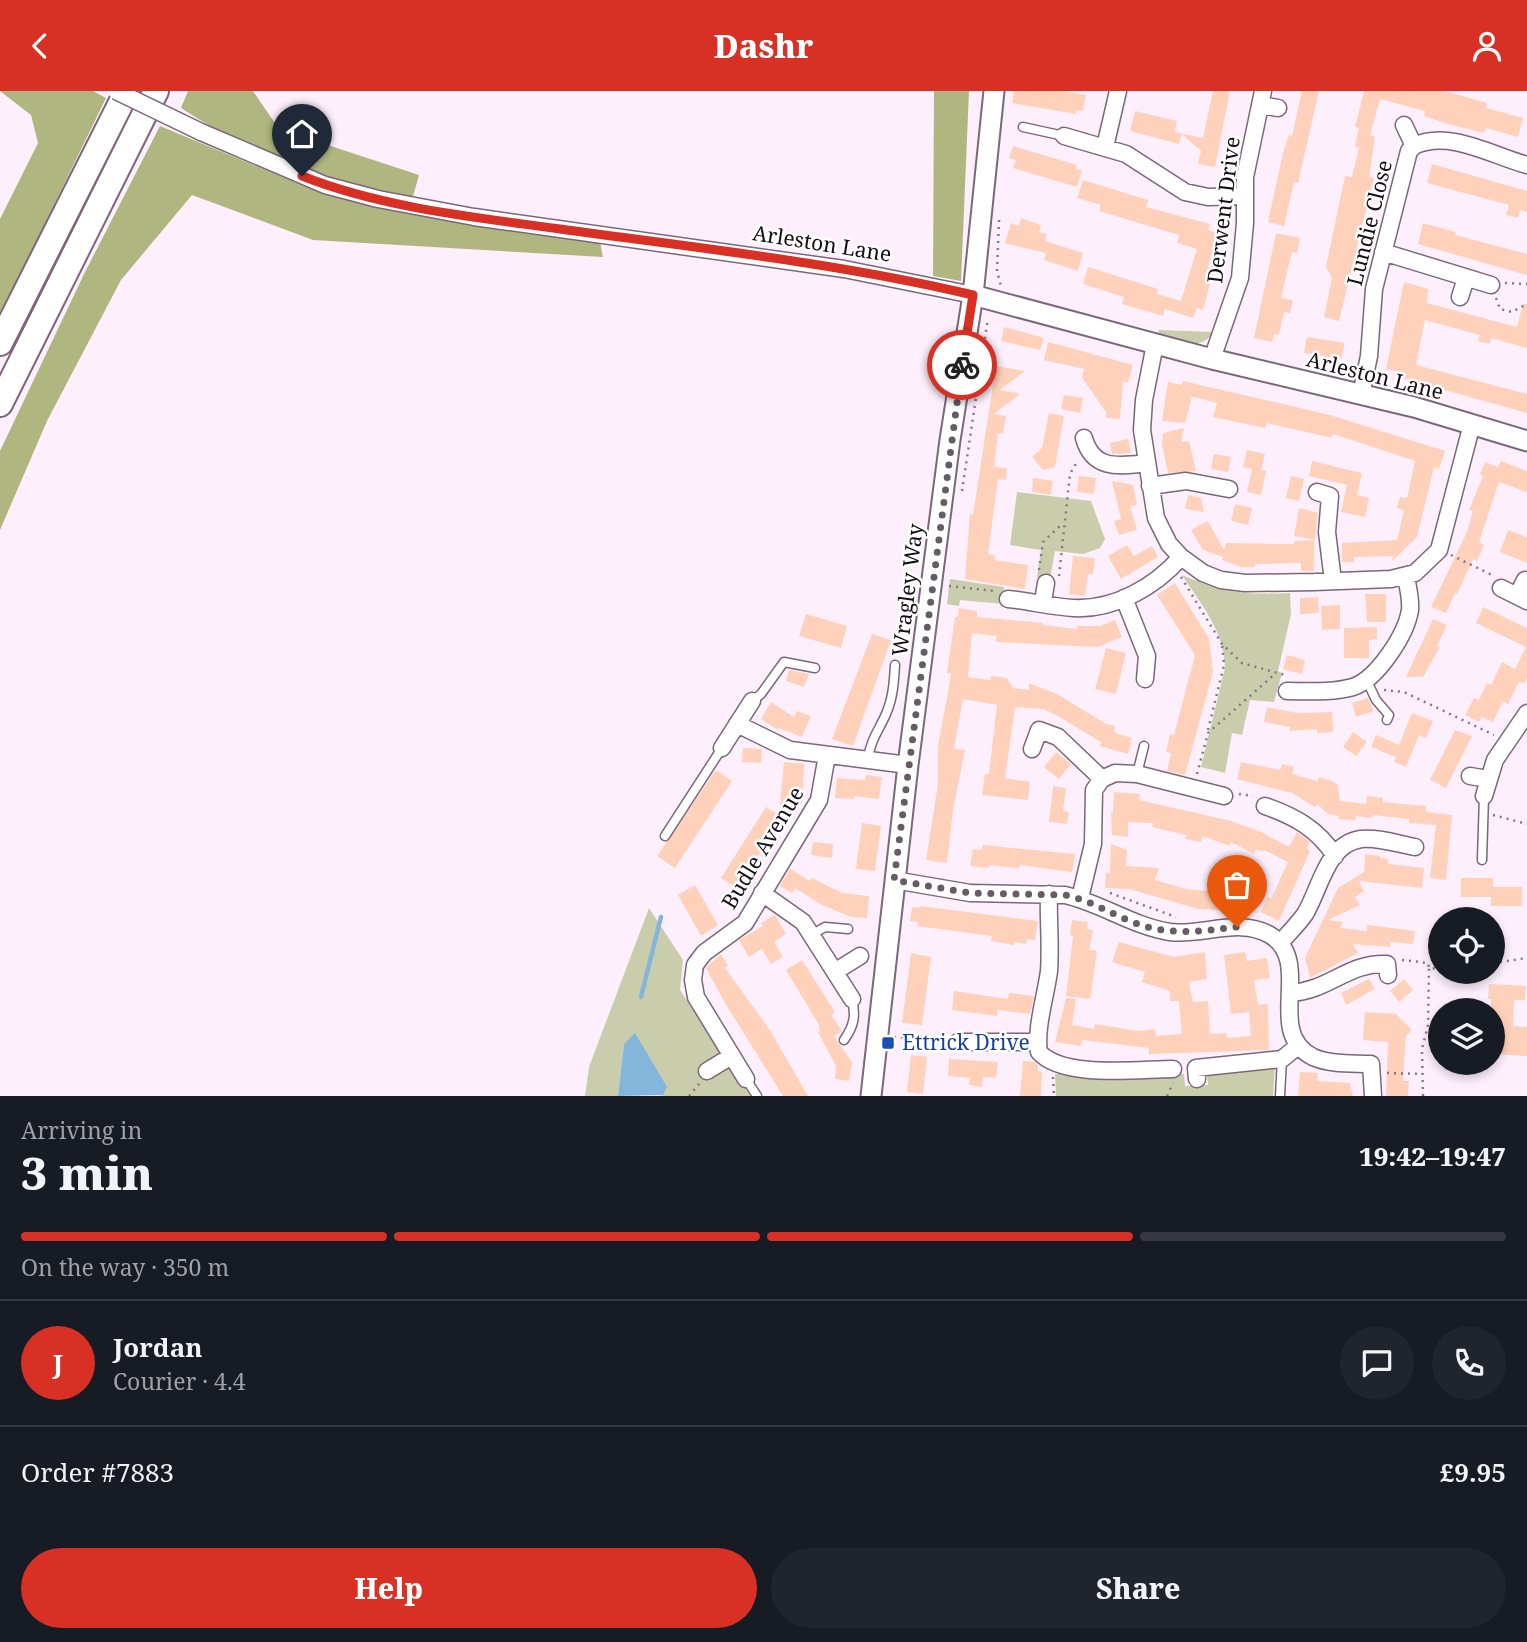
<!DOCTYPE html>
<meta charset="utf-8">
<style>
:root{--surface:#171b24;--page:#20242c;--text:#f1f3f6;--muted:#9ea1a6;--line:#363941;--accent:#d93025}
body{margin:0;font-family:"Noto Serif",serif;background:var(--page);color:var(--text);height:100vh;display:flex;flex-direction:column;font-size:26px;white-space:nowrap}
*{box-sizing:border-box;margin:0}
p{font-size:23px;color:var(--muted)}
.icon{flex:none;width:38px;height:38px;fill:none;stroke:currentColor;stroke-width:2;stroke-linecap:round;stroke-linejoin:round}
.map{position:relative;height:1005px;overflow:hidden}
.panel{display:flex;flex-direction:column;background:var(--surface);flex:1}
.panel>*{flex:none}
.tools{position:absolute;left:1428px;top:816px;display:grid;gap:14px}
.tools a{display:grid;place-items:center;width:77px;height:77px;border-radius:50%;background:var(--surface);box-shadow:0 4px 10px #0003;font-size:35px}
.pin{position:absolute;display:grid;place-items:center;width:60px;height:60px;color:#fff;margin:-72px -30px;border-radius:50% 50% 50% 0;rotate:-45deg;box-shadow:0 0 7px #0007}
.pin .icon{rotate:45deg}
.courier{position:absolute;display:grid;place-items:center;width:70px;height:70px;margin:-35px;border:5px solid #d93025;border-radius:50%;background:#fff;color:#222;box-shadow:0 2px 9px #0007}
.overview em{font-style:normal;font-weight:800}
.overview div{display:flex;flex-direction:column-reverse}
.overview{display:flex;align-items:center;justify-content:space-between;height:119px;padding:0 21px}
h1{font-size:46px;font-weight:800;line-height:52px}
.bar{display:grid;grid-template-columns:repeat(4,1fr);gap:10px 7px;align-content:center;height:84px;padding:0 21px}
.bar i{height:9px;border-radius:5px;background:var(--line)}
.bar .on{background:var(--accent)}
.bar p{grid-column:span 4}
.line{display:flex;align-items:center;gap:18px;padding:0 21px;border-top:2px solid var(--line)}
.line div{flex:1}
.round{display:grid;place-items:center;flex:none;width:74px;height:74px;border-radius:37px;background:var(--page)}
.cta{display:flex;gap:14px;margin-top:auto;padding:14px 21px}
.cta a{flex:1;height:80px;border-radius:42px;background:var(--accent);color:#fff;font-size:28px;font-weight:800;line-height:80px;text-align:center}
.cta a+a{background:var(--page);color:var(--text)}
header{display:flex;justify-content:space-between;align-items:center;height:91px;padding:0 21px;background:var(--accent);color:#fff;font-size:32px;font-weight:800}
.map>svg:first-child{display:block}
.green{fill:#c9cdab}
.forest{fill:#b0b67f}
.water{fill:#84b5da}
.lines{fill:none;stroke-linecap:round;stroke-linejoin:round}
.stream{stroke:#84b5da;stroke-width:4.5}
.building{fill:#ffd1bb}
.service-casing{stroke:#7a6779;stroke-width:11}
.minor-casing{stroke:#7a6779;stroke-width:19}
.tertiary-casing{stroke:#7a6779;stroke-width:23}
.trunk-casing{stroke:#7a6779;stroke-width:28}
.path{stroke:#827982;stroke-width:2.5;stroke-dasharray:2 5;stroke-linecap:butt}
.service{stroke:#fff;stroke-width:8}
.minor{stroke:#fff;stroke-width:16}
.tertiary{stroke:#fff;stroke-width:19}
.trunk{stroke:#fff;stroke-width:24}
.minor-bridge-casing{stroke:#7a6779;stroke-width:19;stroke-linecap:butt}
.minor-bridge{stroke:#fff;stroke-width:16}
.done{stroke:#665c65;stroke-width:7;stroke-dasharray:0 12.6}
.route{stroke:#d93025;stroke-width:9}
.transit-dot{fill:#1a4fb4;stroke:#fff;stroke-width:2.5}
.labels{text-anchor:middle;stroke-width:5;stroke-linejoin:round;paint-order:stroke}
.street-label{font-size:21px;fill:#140d14;stroke:#fff}
.transit-label{font-size:21px;fill:#164399;stroke:#fff;text-anchor:start}
</style>
<header><svg class="icon" aria-label="back" viewBox="0 0 24 24"><path d="M15 5l-7 7 7 7"/></svg>Dashr<svg class="icon" aria-label="person" viewBox="0 0 24 24"><circle cx="12" cy="8" r="4"/><path d="M4 21q1-7 8-7t8 7"/></svg></header>
<div class="map">
<svg width="1527" height="1005" viewBox="0 0 1527 1005">
<rect width="100%" height="100%" fill="#fdf0fc"/>
<!-- green -->
<path class="green" d="M1159,239L1213,241C1201,262 1176,249 1158,244Z
M1017,401L1091,410L1105,448L1100,457L1083,463L1055,460L1050,487L1037,486L1041,459L1010,454Z
M1182,484C1224,502 1245,504 1290,502L1291,523L1278,580L1282,582L1274,611L1250,609L1242,644L1232,642L1225,682L1201,676L1225,577C1224,539 1202,515 1182,484Z
M950,488L1004,496L1003,513L960,509L959,515L947,513Z
M649,817L683,869L680,899L750,1005H659L663,1004L624,953L618,1005H585L589,976Z
M1275,973L1273,1005H1056L1055,983H1184L1185,995L1208,994L1207,982Z"/>
<!-- forest -->
<path class="forest" d="M0,0H93L106,7L0,225V128L38,52L31,24Z
M188,0H253L279,38L419,84L412,109C382,101 352,95 323,86C273,70 224,45 181,17Z
M934,0H969L961,190L933,185Z
M160,35L318,101L471,134L600,151L603,166L313,149L192,104L121,189L47,330L0,439V360L84,183Z"/>
<!-- water -->
<path class="water" d="M635,942L667,996L663,1004L618,1005L624,953Z"/>
<g class="lines">
<!-- stream -->
<path class="stream" d="M641,906L661,826"/>
</g>
<!-- building -->
<path class="building" d="M1014,0H1063L1086,4L1083,20L1077,19L1076,23L1012,12Z
M1213,0H1230L1215,76L1198,73L1201,60L1182,43L1179,53L1130,40L1135,20L1177,30L1175,41L1203,47Z
M1302,0H1319L1298,92L1294,91L1284,135L1268,131L1283,62L1289,44L1292,45Z
M1364,0H1445L1487,12L1486,17L1523,27L1518,46L1486,37L1484,42L1448,33L1424,25L1425,20L1380,8L1370,44L1375,46L1369,86L1374,87L1339,230L1324,226L1332,187L1326,176L1345,85L1352,86L1359,57L1355,56L1359,37L1355,36Z
M1013,55L1077,74L1076,78L1082,79L1077,96L1013,77L1016,69L1009,67Z
M1432,73L1527,100V121L1520,119L1518,127L1506,124L1509,114L1427,92Z
M1083,89L1148,109L1146,116L1210,133L1208,139L1219,143L1208,176L1214,178L1203,219L1197,217L1193,227L1165,218L1163,225L1122,213L1124,206L1083,193L1088,176L1158,198L1157,203L1181,210L1197,158L1177,152L1179,144L1099,120L1101,114L1077,107Z
M1021,127L1041,134L1039,141L1047,143L1045,150L1083,162L1078,180L1044,169L1046,162L1005,152L1011,132L1019,135Z
M1423,132L1456,141L1455,144L1527,163V184L1418,153Z
M1276,142L1300,147L1297,162L1292,161L1281,207L1293,209L1290,222L1284,221L1279,244L1274,243L1272,251L1254,247Z
M1404,191L1428,198L1427,212L1517,236L1523,213H1527V257L1491,247L1490,253L1478,250L1480,244L1425,229L1416,274L1527,303V322L1398,286L1399,281L1386,278Z
M1004,236L1044,247L1040,259L1001,250Z
M1307,246L1345,252L1341,268L1304,262Z
M1048,251L1133,274L1128,292L1123,290L1120,328L1106,327V321L1082,287L1084,278L1044,269Z
M996,275L1025,280L1000,299L1020,303L994,323L1006,325L1003,343L998,342L994,376L1007,377L1006,389L998,388L988,463L995,464L994,469L1028,474L1025,498L965,488L970,423L973,424Z
M1183,290L1330,324L1445,360L1439,378L1434,376L1417,446L1392,470L1393,465L1354,466V471H1342V452L1397,449L1404,419L1397,417L1400,406L1407,407L1415,370L1333,343L1332,347L1267,332L1265,337L1213,326L1217,312L1194,306H1192L1185,332L1162,330L1168,291L1182,294Z
M1064,304L1083,307L1080,322L1061,318Z
M1049,322L1064,325L1055,376L1043,379L1032,366L1042,357Z
M1184,337L1181,351L1189,350L1196,380L1168,382L1162,353L1163,342Z
M1128,348L1131,362L1112,363L1110,352Z
M1247,359L1265,363L1261,379L1266,380L1261,404L1247,401L1252,378L1243,376Z
M1214,363L1231,366L1228,381L1211,378Z
M1312,370L1362,382L1357,404L1369,407L1365,426L1341,421L1347,394L1309,385Z
M1501,370L1527,380V401L1499,391L1479,451L1484,454L1477,470L1473,468L1457,503L1455,502L1446,522L1431,516L1467,441L1473,420L1469,419L1483,385L1480,383L1485,371L1498,376Z
M1079,385L1096,387L1094,403L1077,401Z
M1291,385L1304,388L1299,410L1286,407Z
M1033,387L1053,390L1051,404L1032,401Z
M1112,390L1133,394L1137,414L1130,415L1137,439L1119,444L1114,430L1121,428Z
M1188,404L1201,407L1204,421L1185,418Z
M1235,413L1252,417L1248,434L1231,430Z
M1299,417L1318,422L1315,449L1294,445Z
M1208,430L1224,459L1226,452L1294,453V450L1314,449V480H1301V472L1255,473V476H1241L1222,469L1223,466L1203,459L1191,439Z
M1508,439L1527,446V472L1500,461Z
M1127,454L1134,465L1152,455L1158,466L1121,488L1108,465Z
M1073,465L1095,467L1093,484L1088,483L1085,505L1069,503Z
M1175,492L1209,548L1213,581L1185,684L1167,680L1171,662L1166,661L1170,643L1174,644L1195,564L1157,504Z
M1365,503H1386V531H1367Z
M1318,506L1319,522L1300,523V507Z
M1340,514V538L1322,539L1321,515Z
M1483,516L1527,537V587L1524,593L1519,591L1508,613L1503,610L1493,631L1482,626L1479,631L1465,624L1474,607L1479,609L1487,592L1491,594L1502,571L1515,578L1526,556L1476,532Z
M959,517L977,520V526L1043,532V534L1077,538V535H1100L1115,529L1122,546L1097,556L996,551L997,545L972,542L968,586L990,589L991,585L1007,587L1013,597L1029,599V592L1059,604L1106,633L1115,635L1114,640L1118,643L1132,647L1128,663L1117,660L1100,655L1101,651L1056,624L1043,618L1015,616L1005,687L1030,691L1028,709L982,704L985,683H989L997,614L963,608L954,658L965,659L953,719L947,772L926,769L938,693V654L947,607L951,582H947L955,526H958Z
M806,523L847,535L841,557L799,545Z
M1433,528L1447,534L1437,555L1440,556L1423,586H1406Z
M1377,536V548L1369,549V567H1344V537Z
M872,543L891,549L853,655L832,648Z
M1106,557L1126,562L1116,603L1095,598Z
M1287,564L1305,569L1302,583L1283,578Z
M789,579L809,583L804,596L786,590Z
M1368,607L1374,620L1356,626L1352,612Z
M771,611L794,626L797,620L811,625L802,646L779,637L778,639L761,628Z
M1267,616L1297,622L1332,621L1333,641L1317,642V638L1290,640V636L1264,631Z
M1412,622L1433,630L1426,647L1419,644L1406,676L1394,671L1396,666L1371,656L1376,644L1399,654Z
M1455,639L1472,645L1446,697L1430,689Z
M1353,641L1367,651L1356,665L1343,656Z
M743,657L762,658L761,672L742,671Z
M1056,661L1071,673L1059,688L1044,676Z
M784,671L804,673L802,713L791,712L738,798L721,787L766,716L779,724Z
M1241,671L1280,679L1282,673L1294,676L1292,683L1317,690L1320,686L1334,691L1338,694L1340,710L1366,713L1367,705L1383,707V711L1426,715V721L1452,724L1446,789L1430,787L1436,734L1409,732V728L1373,724L1372,727L1356,725L1355,729L1338,728L1339,725L1328,723L1317,713L1315,716L1292,702L1237,688Z
M716,679L732,690L675,777L657,765Z
M866,684L882,686L879,708L854,705V708L835,707L837,687L865,689Z
M1053,695L1066,697L1063,720L1069,721L1067,733L1049,731Z
M1114,701L1140,703L1139,709L1231,730L1261,741L1289,756L1297,741L1306,748L1310,751L1307,758L1310,760L1279,830L1261,821L1268,806L1271,808L1288,771L1264,759L1262,761L1256,758L1254,763L1231,751L1230,755L1202,745L1201,751L1185,748L1186,744L1152,736L1153,732L1128,731V746L1112,744L1111,722H1113Z
M862,732L881,735L875,780L856,778Z
M813,751L833,753L832,767L811,764Z
M1111,753L1127,759L1126,775L1159,777L1155,789L1186,798L1219,801L1211,797H1221L1220,789L1235,788L1236,796H1244L1245,813L1239,811L1240,820L1198,818L1129,798L1105,797L1106,781L1110,782Z
M983,754L1075,763L1072,781L1020,774L1019,777L989,774V777L970,775L973,758L982,759Z
M1365,763L1380,765V767L1388,768V773L1424,777L1422,797L1359,790L1364,800L1355,806L1360,814L1328,829L1343,831L1340,837L1367,840V834L1415,840L1413,853L1390,851V856L1353,853L1358,862L1310,887L1305,867L1338,797L1364,781Z
M790,778L810,790L812,787L842,802L869,805L867,827L851,826L822,814L795,797L792,802L780,795Z
M1461,787H1493V796H1522V815H1491V806H1461Z
M695,794L718,834L701,845L678,804Z
M920,815L1038,830L1035,849L1027,848L1026,853L1015,851L1014,854L991,850L992,845L917,835L918,831L910,830L912,816L919,817Z
M775,824L786,843L774,851L783,866L771,873L762,858L749,866L739,849L763,835L761,832Z
M1072,829L1088,831L1087,838L1093,839L1089,859L1097,860L1090,908L1066,905L1073,845L1070,844Z
M1119,851L1174,866L1205,861L1207,888L1189,891L1193,911L1208,910L1210,943L1226,942L1227,947L1251,945L1249,921L1231,923L1224,864L1245,861L1247,870L1267,867L1270,887L1254,889L1258,914L1268,913L1269,959L1149,963V957L1124,954L1082,949L1081,955L1055,951L1066,907L1076,908L1072,934L1094,938L1095,933L1138,940L1155,938L1156,945L1182,943L1179,910H1170V900L1142,891L1145,881L1112,871Z
M911,862L931,866L922,934L902,932Z
M721,863L728,875L725,877L770,939L808,1005H783L725,912L706,877Z
M802,869L835,921L831,924L842,940L834,945L852,971L849,990L835,988L836,975L818,941L820,940L819,934L786,879Z
M1369,888L1375,898L1346,914L1341,902Z
M1404,888L1413,899L1399,911L1390,900Z
M1489,893L1526,895L1525,909H1514L1513,935L1527,936V965L1493,963V919H1491V908H1488Z
M954,900L1008,908L1009,902L1034,905L1030,923L997,919V925L952,919Z
M1365,921L1396,923L1412,939L1406,945L1403,990H1409L1408,1005H1386L1388,951L1363,949Z
M911,964L927,966L923,1003L907,1001Z
M949,968L998,971L996,987L983,986L982,996L969,994L970,987L948,985Z
M1023,970L1035,971L1038,974V980L1042,981L1041,1005H1020Z
M1300,981L1318,982L1317,990L1350,992L1353,1005H1298Z"/>
<g class="lines">
<defs>
<path id="service" d="M1023,36L1064,45
M1367,590L1376,609L1389,624L1387,629
M752,610L761,603L784,571L815,577
M868,668C870,650 879,639 886,623C893,607 894,591 895,574
M1137,683L1144,655
M665,745L722,657
M1482,769L1484,705
M811,844L825,836L848,838
M844,949C854,935 856,925 852,908
M746,988L757,1005
M1280,1005L1282,968"/>
<path id="minor" d="M1261,14L1278,17
M201,41L325,94L378,108L474,126L844,178L973,204
M1064,45L1126,63L1185,101L1208,106L1245,105
M1414,55C1449,38 1493,65 1527,74
M1105,56L1118,0
M1383,161L1491,194
M1460,206L1466,187
M1155,253L1144,309L1142,339L1156,427L1169,453L1181,466L1203,482L1221,489L1245,492L1314,491L1391,488L1415,482L1439,459L1472,333
M1212,268L1240,187L1245,132V86L1263,0
M1361,304L1369,265L1374,198L1409,60L1414,55L1404,34
M1084,347C1093,380 1120,375 1147,372
M1150,395L1186,390L1229,398
M1317,401L1330,405L1327,441L1333,490
M1501,497L1527,510
M1517,505L1525,489
M1124,507L1147,565L1145,588
M1008,508C1030,510 1052,516 1074,517C1114,519 1155,496 1181,466
M1043,511L1046,492
M1287,600C1308,600 1332,602 1353,596C1377,588 1406,544 1410,519C1411,508 1408,496 1406,486
M737,633L790,659L908,674
M722,657L752,610
M1032,658L1039,639L1058,646L1102,688
M1470,685L1488,688
M1484,705L1495,669L1527,622
M1265,715C1294,725 1318,738 1335,765
M894,789L970,802L1065,804C1101,812 1132,835 1170,841C1203,845 1240,826 1270,844C1315,871 1263,941 1313,966C1331,974 1352,972 1371,973L1373,1005
M762,802L803,831L852,908
M1049,803C1048,829 1051,854 1049,880C1046,904 1035,938 1039,961C1063,988 1139,978 1173,978
M1080,807L1093,753L1094,699L1102,688L1115,682L1137,683L1224,705
M1280,852C1288,843 1298,833 1305,823C1320,799 1326,753 1361,748C1378,746 1398,753 1415,756
M836,880L860,865
M1290,902C1329,900 1348,871 1387,873L1388,884
M958,951H1037
M707,980L730,966
M746,988L696,906L693,889L695,874L704,862L745,832L819,709L827,664
M1197,988L1196,977L1282,968L1298,955"/>
<path id="tertiary" d="M973,204L1212,268L1414,316L1527,350
M871,1005L908,674L950,349L973,204L994,0"/>
<path id="trunk" d="M0,252L127,0
M0,313L156,0"/>
</defs>
<!-- service casing -->
<use href="#service" class="service-casing"/>
<!-- minor casing -->
<use href="#minor" class="minor-casing"/>
<!-- tertiary casing -->
<use href="#tertiary" class="tertiary-casing"/>
<!-- trunk casing -->
<use href="#trunk" class="trunk-casing"/>
<!-- path -->
<path class="path" d="M999,129L997,180L1001,195
M1505,192L1527,193
M1496,207L1500,218L1512,221L1527,213
M962,400L988,227
M1451,464L1492,484
M1039,479L1043,451L1063,432
M1059,485L1070,383L1078,369
M1181,486L1222,553L1242,572L1285,584
M949,495L995,500
M1384,599L1404,601L1494,644
M1208,639L1224,574L1222,553
M1197,683L1208,642L1276,582
M1239,703L1253,705
M1493,724L1527,733
M1110,802L1176,826
M1402,869L1428,872L1429,877L1440,878
M1493,872L1527,867
M1454,880H1464
M894,946L943,950
M1387,982L1422,983
M1053,986L1054,1005
M689,1005L700,992
M1167,1005L1173,992
M1423,1005L1422,958L1428,934L1429,877"/>
<!-- service -->
<use href="#service" class="service"/>
<!-- minor -->
<use href="#minor" class="minor"/>
<!-- tertiary -->
<use href="#tertiary" class="tertiary"/>
<!-- trunk -->
<use href="#trunk" class="trunk"/>
<defs>
<path id="minor-bridge" d="M116,0L201,41"/>
</defs>
<!-- minor-bridge casing -->
<use href="#minor-bridge" class="minor-bridge-casing"/>
<!-- minor-bridge -->
<use href="#minor-bridge" class="minor-bridge"/>
</g>
<g class="lines">
<!-- done -->
<path class="done" d="M962,274L894,789L970,802L1065,804C1090,809 1111,823 1135,832C1170,845 1202,840 1237,836"/>
<!-- route -->
<path class="route" d="M302,85C383,117 474,126 560,138C698,157 838,172 973,204L962,274"/>
</g>
<!-- markers -->
<rect class="transit-dot" x="881" y="945" width="14" height="14" rx="3.5"/>
<g class="labels">
<!-- street labels -->
<g class="street-label">
<text transform="translate(1224 119) rotate(-83)" y="7">Derwent Drive</text>
<text transform="translate(1370 132) rotate(-76)" y="7">Lundie Close</text>
<text transform="translate(822 153) rotate(9)" y="7">Arleston Lane</text>
<text transform="translate(1375 285) rotate(14)" y="7">Arleston Lane</text>
<text transform="translate(908 499) rotate(-83)" y="7">Wragley Way</text>
<text transform="translate(763 757) rotate(-59)" y="7">Budle Avenue</text>
</g>
<!-- transit labels -->
<g class="transit-label">
<text x="902" y="959">Ettrick Drive</text>
</g>
</g>
</svg>
<div class="tools">
<a><svg class="icon" aria-label="locate" viewBox="0 0 24 24"><circle cx="12" cy="12" r="6"/><path d="M12 2v4M12 18v4M2 12h4M18 12h4"/></svg></a>
<a><svg class="icon" aria-label="layers" viewBox="0 0 24 24"><path d="M12 4l9 5-9 5-9-5zM3 14l9 5 9-5"/></svg></a>
</div>
<div class="pin" style="left:1237px;top:836px;background:#ea580c"><svg class="icon" aria-label="bag" viewBox="0 0 24 24"><path d="M5 8h14l-1 12H6zM9 8a3 3 0 0 1 6 0"/></svg></div>
<div class="pin" style="left:302px;top:85px;background:#1f2937"><svg class="icon" aria-label="home" viewBox="0 0 24 24"><path d="M3 11l9-7 9 7M6 9v11h12V9"/></svg></div>
<div class="courier" style="left:962px;top:274px"><svg class="icon" aria-label="bike" viewBox="0 0 24 24"><circle cx="6" cy="16" r="4"/><circle cx="18" cy="16" r="4"/><path d="M6 16l4-8h5l3 8M10 8l3 8H6M13 5h3"/></svg></div>
</div>
<section class="panel">
<div class="overview"><div><h1>3 min</h1><p>Arriving in</p></div><em>19:42–19:47</em></div>
<div class="bar"><i class="on"></i><i class="on"></i><i class="on"></i><i></i><p>On the way · 350 m</p></div>
<div class="line" style="height:126px"><b class="round" style="background:var(--accent);color:#fff">J</b><div><b>Jordan</b><p>Courier · 4.4</p></div><a class="round"><svg class="icon" aria-label="chat" viewBox="0 0 24 24"><path d="M4 5h16v11H9l-5 4z"/></svg></a><a class="round"><svg class="icon" aria-label="phone" viewBox="0 0 24 24"><path d="M5 4h4l2 5-3 2q2 4 5 5l2-3 5 2v4C11 20 4 13 5 4z"/></svg></a></div>
<div class="line" style="height:91px"><div>Order #7883</div><b>£9.95</b></div>
<div class="cta"><a>Help</a><a>Share</a></div>
</section>
